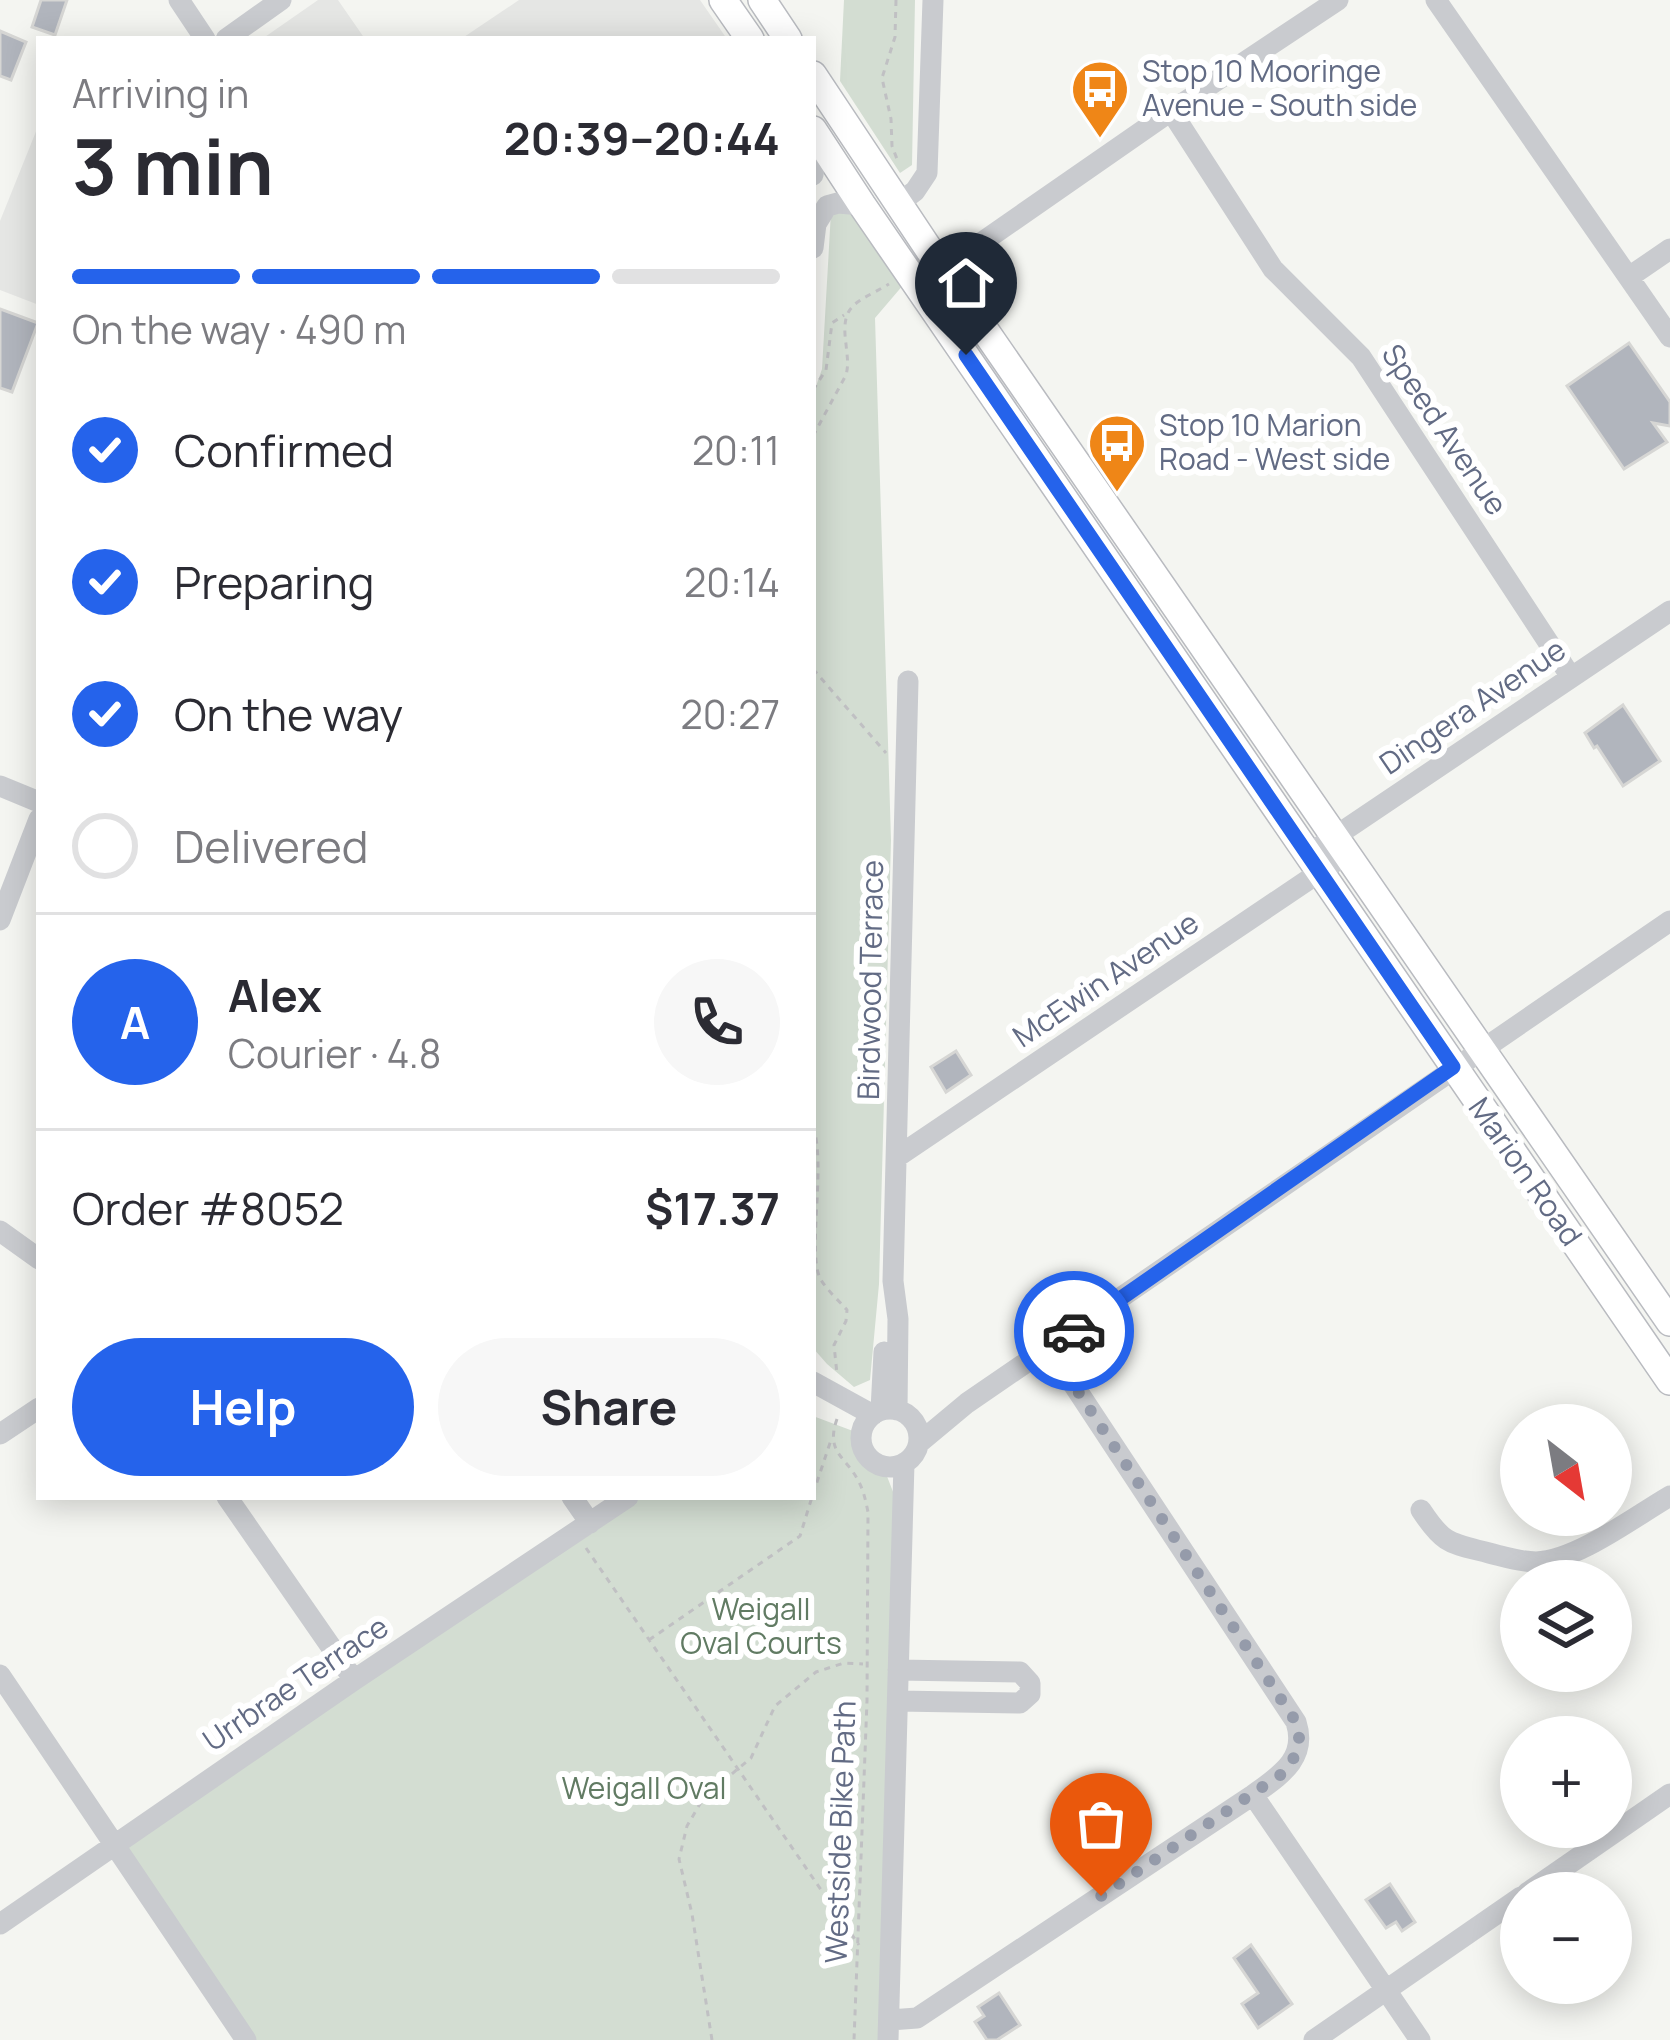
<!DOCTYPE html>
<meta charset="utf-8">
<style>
:root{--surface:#fff;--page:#f7f7f7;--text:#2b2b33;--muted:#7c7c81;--line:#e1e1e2;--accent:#2563eb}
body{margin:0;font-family:Manrope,sans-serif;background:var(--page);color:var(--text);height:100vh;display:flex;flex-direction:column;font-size:45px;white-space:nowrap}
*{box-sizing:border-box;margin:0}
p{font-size:39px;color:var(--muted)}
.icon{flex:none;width:66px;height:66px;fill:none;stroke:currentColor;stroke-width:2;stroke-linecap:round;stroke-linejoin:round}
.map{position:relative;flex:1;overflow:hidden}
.details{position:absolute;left:36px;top:36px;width:780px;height:1464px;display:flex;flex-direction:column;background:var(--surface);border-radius:0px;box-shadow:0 6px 30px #0003}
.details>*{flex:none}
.needle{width:78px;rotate:149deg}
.controls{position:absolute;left:1500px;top:1404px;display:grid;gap:24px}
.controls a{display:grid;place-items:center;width:132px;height:132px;border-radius:50%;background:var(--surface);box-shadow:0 6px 30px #0003;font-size:60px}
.pin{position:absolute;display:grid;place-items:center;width:102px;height:102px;color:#fff;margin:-123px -51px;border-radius:50% 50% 50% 0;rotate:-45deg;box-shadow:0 0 12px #0007}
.pin .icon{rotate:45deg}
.courier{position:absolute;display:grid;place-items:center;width:120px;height:120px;margin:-60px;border:9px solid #2563eb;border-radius:50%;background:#fff;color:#222;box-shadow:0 3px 15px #0007}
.head em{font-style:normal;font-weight:700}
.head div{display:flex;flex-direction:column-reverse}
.head{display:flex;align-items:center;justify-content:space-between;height:204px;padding:0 36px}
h1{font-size:78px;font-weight:700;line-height:90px}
.bar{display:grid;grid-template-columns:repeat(4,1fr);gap:18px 12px;align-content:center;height:144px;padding:0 36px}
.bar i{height:15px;border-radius:9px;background:var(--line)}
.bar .current{background:var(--accent)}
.bar p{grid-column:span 4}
.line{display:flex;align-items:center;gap:30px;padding:0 36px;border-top:3px solid var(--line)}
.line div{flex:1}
.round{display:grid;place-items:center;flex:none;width:126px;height:126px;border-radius:63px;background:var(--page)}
ol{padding:0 36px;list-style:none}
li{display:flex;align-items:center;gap:36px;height:132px}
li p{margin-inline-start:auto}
li .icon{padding:12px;border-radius:50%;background:var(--accent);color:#fff;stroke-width:4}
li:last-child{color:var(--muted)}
li i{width:66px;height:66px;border:6px solid var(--line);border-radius:50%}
.button{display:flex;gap:24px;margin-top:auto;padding:24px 36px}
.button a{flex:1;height:138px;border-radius:72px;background:var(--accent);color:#fff;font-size:48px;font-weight:700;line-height:138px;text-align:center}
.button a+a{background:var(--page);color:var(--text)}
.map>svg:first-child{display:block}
.built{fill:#e5e6e4}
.green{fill:#d3ddd2}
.building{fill:#b1b5bd;stroke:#d6d6d4;stroke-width:3}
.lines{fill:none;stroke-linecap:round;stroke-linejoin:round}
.major-casing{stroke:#b9bbc0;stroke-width:30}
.path{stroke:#c0c0c3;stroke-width:3;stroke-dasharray:6 6;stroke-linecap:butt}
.minor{stroke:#c9cbcf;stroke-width:21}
.major{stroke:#fff;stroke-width:27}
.done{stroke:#959baa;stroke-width:12;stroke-dasharray:0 21.6}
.route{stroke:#2563eb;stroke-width:15}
.labels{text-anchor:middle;stroke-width:12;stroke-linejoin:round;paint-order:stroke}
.poi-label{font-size:30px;fill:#626b84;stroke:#fff;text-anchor:start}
.street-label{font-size:30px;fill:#626b84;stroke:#fff}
.park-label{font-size:30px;fill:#617b63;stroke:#fff}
</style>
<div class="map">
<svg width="1670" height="2040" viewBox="0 0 1670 2040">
<rect width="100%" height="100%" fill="#f4f5f1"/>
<!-- built -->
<path class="built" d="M318,0H338L365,39H262Z
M519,0H700L727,39H461Z
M39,124V305L0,290V221Z"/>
<!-- green -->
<path class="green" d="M844,0H915L912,165L900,173L840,81Z
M831,212H855L904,284L875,318L891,840L879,1284L870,1380L854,1387L827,1364L813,1348V395L822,369Z
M813,1416L861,1434C864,1451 867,1458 883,1466L902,1515L888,2040H246L115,1844L589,1523L639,1497H813Z"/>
<!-- building -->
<path class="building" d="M41,0H67L55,35L32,27Z
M0,31L26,42L11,80L0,76Z
M0,309L38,323L12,392L0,388Z
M1629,343L1670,402V426L1653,423L1667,442L1624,469L1567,386Z
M1623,705L1660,761L1623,786L1597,746L1594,748L1585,733Z
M956,1051L971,1075L946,1092L931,1067Z
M1390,1884L1415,1922L1402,1931L1396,1922L1386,1928L1366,1900Z
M1251,1945L1292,2004L1258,2028L1242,2004L1258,1993L1234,1958Z
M999,1993L1020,2025L997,2040H987L975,2022L984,2016L978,2007Z"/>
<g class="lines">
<defs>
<path id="major" d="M723,0L750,39
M762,0L788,39
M813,75L930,251L1670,1322
M813,130L862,205L1670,1381"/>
</defs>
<!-- major casing -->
<use href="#major" class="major-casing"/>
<!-- path -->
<path class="path" d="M896,0L895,37L882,78L891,119L892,146L897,159
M813,390L826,370L832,323L844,315
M813,436L846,375C849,364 847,356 846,344C840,303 857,303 889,284
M813,669L886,753
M813,1126C827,1167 806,1254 821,1280C828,1291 839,1301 847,1310L846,1321L834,1345L837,1374
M837,1419C825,1453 846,1456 859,1482C864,1492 866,1502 868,1512L867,1701L854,2040
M813,1494L831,1440
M586,1548L859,1945
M649,1640L800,1536L812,1497
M712,2040L692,1914L679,1859L687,1826L704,1797L751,1758L775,1706L816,1672L844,1663L863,1664"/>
<!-- minor -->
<path class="minor" d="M179,0L205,39
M1436,0L1670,337
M226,39L281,0
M1171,111L1273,269L1361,357L1571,677
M813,175L818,137
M899,203L915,191L927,173L933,0
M813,248L816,224L827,206L838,203L862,205
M932,277L1171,111L1338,0
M1629,277L1670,249
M0,786L39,802
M1309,854L1670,611
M0,920L39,819
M897,1157L1348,853
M0,1231L39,1259
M813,1382L873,1415
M861 1438a29 29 0 1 1 58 0a29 29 0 1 1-58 0Z
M881,1410L884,1352
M897,1410L898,1319L893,1281L908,681
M0,1434L39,1408
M919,1443L967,1403L1670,921
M227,1497L354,1680
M572,1497L590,1523
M1421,1510C1444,1545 1450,1543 1489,1553C1505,1557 1520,1562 1536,1562C1576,1561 1634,1517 1670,1496
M0,1675L246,2040
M898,1701L1020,1703L1030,1694V1683L1020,1672L898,1670
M1253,1795L1420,2040
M1527,1893L1670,1794
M0,1924L354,1680L628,1497
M890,2020L917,2018L1253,1795C1279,1776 1308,1759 1296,1722L1073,1384L1047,1350
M888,2040L904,1463
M1314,2040L1521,1897"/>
<!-- major -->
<use href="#major" class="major"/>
</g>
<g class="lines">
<!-- done -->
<path class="done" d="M1074,1331L1047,1350L1073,1384L1296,1722C1303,1743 1297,1753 1286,1771L1101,1896"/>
<!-- route -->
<path class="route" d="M966,355L1453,1067L1074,1331"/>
</g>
<!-- icons -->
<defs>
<symbol id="bus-pin" viewBox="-11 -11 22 30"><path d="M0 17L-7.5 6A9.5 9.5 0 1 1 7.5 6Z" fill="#ef8617" stroke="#fff"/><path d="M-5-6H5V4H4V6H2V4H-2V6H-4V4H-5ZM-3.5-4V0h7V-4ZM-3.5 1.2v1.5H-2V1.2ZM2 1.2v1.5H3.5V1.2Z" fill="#fff"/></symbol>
</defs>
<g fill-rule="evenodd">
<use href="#bus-pin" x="1067" y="56" width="66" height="90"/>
<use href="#bus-pin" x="1084" y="410" width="66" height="90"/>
</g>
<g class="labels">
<!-- poi labels -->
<g class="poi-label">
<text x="1142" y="82">Stop 10 Mooringe<tspan x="1142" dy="34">Avenue - South side</tspan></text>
<text x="1159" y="436">Stop 10 Marion<tspan x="1159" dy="34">Road - West side</tspan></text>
</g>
<!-- street labels -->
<g class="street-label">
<text transform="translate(1444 430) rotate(56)" y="10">Speed Avenue</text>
<text transform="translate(1473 707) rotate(-34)" y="10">Dingera Avenue</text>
<text transform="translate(871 980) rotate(-89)" y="10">Birdwood Terrace</text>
<text transform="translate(1106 980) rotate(-34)" y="10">McEwin Avenue</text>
<text transform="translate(1525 1172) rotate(55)" y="10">Marion Road</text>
<text transform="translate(296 1684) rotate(-34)" y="10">Urrbrae Terrace</text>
<text transform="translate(841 1832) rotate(-88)" y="10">Westside Bike Path</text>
</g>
<!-- park labels -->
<g class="park-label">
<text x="761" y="1620">Weigall<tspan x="761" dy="34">Oval Courts</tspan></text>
<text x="644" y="1799">Weigall Oval</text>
</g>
</g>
</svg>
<div class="controls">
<a><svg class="needle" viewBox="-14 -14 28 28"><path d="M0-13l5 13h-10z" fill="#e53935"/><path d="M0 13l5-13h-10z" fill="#7c7c81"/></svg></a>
<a><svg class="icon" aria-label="layers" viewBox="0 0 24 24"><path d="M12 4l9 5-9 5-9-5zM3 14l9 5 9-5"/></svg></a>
<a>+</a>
<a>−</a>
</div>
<div class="pin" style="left:1101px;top:1896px;background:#ea580c"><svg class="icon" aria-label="bag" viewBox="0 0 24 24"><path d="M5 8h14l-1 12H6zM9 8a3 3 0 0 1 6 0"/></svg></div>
<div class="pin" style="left:966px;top:355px;background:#1f2937"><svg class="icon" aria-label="home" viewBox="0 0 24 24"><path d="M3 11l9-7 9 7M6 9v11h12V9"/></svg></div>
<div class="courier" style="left:1074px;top:1331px"><svg class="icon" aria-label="car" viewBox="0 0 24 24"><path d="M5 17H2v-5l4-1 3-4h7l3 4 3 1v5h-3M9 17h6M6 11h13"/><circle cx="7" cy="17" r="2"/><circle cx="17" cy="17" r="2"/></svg></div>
<section class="details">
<div class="head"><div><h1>3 min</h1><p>Arriving in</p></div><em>20:39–20:44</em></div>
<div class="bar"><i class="current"></i><i class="current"></i><i class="current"></i><i></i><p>On the way · 490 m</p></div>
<ol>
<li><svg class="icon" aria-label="check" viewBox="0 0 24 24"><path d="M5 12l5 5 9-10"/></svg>Confirmed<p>20:11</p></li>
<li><svg class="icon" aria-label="check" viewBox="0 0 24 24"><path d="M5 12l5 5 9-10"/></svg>Preparing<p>20:14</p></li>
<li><svg class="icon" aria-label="check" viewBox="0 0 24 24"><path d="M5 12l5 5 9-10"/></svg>On the way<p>20:27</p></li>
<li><i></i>Delivered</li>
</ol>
<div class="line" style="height:216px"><b class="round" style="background:var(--accent);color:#fff">A</b><div><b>Alex</b><p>Courier · 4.8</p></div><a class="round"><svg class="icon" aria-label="phone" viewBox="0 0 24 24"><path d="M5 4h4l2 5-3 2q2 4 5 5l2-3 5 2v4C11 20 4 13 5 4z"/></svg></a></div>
<div class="line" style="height:156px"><div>Order #8052</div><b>$17.37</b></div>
<div class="button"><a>Help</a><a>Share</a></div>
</section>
</div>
